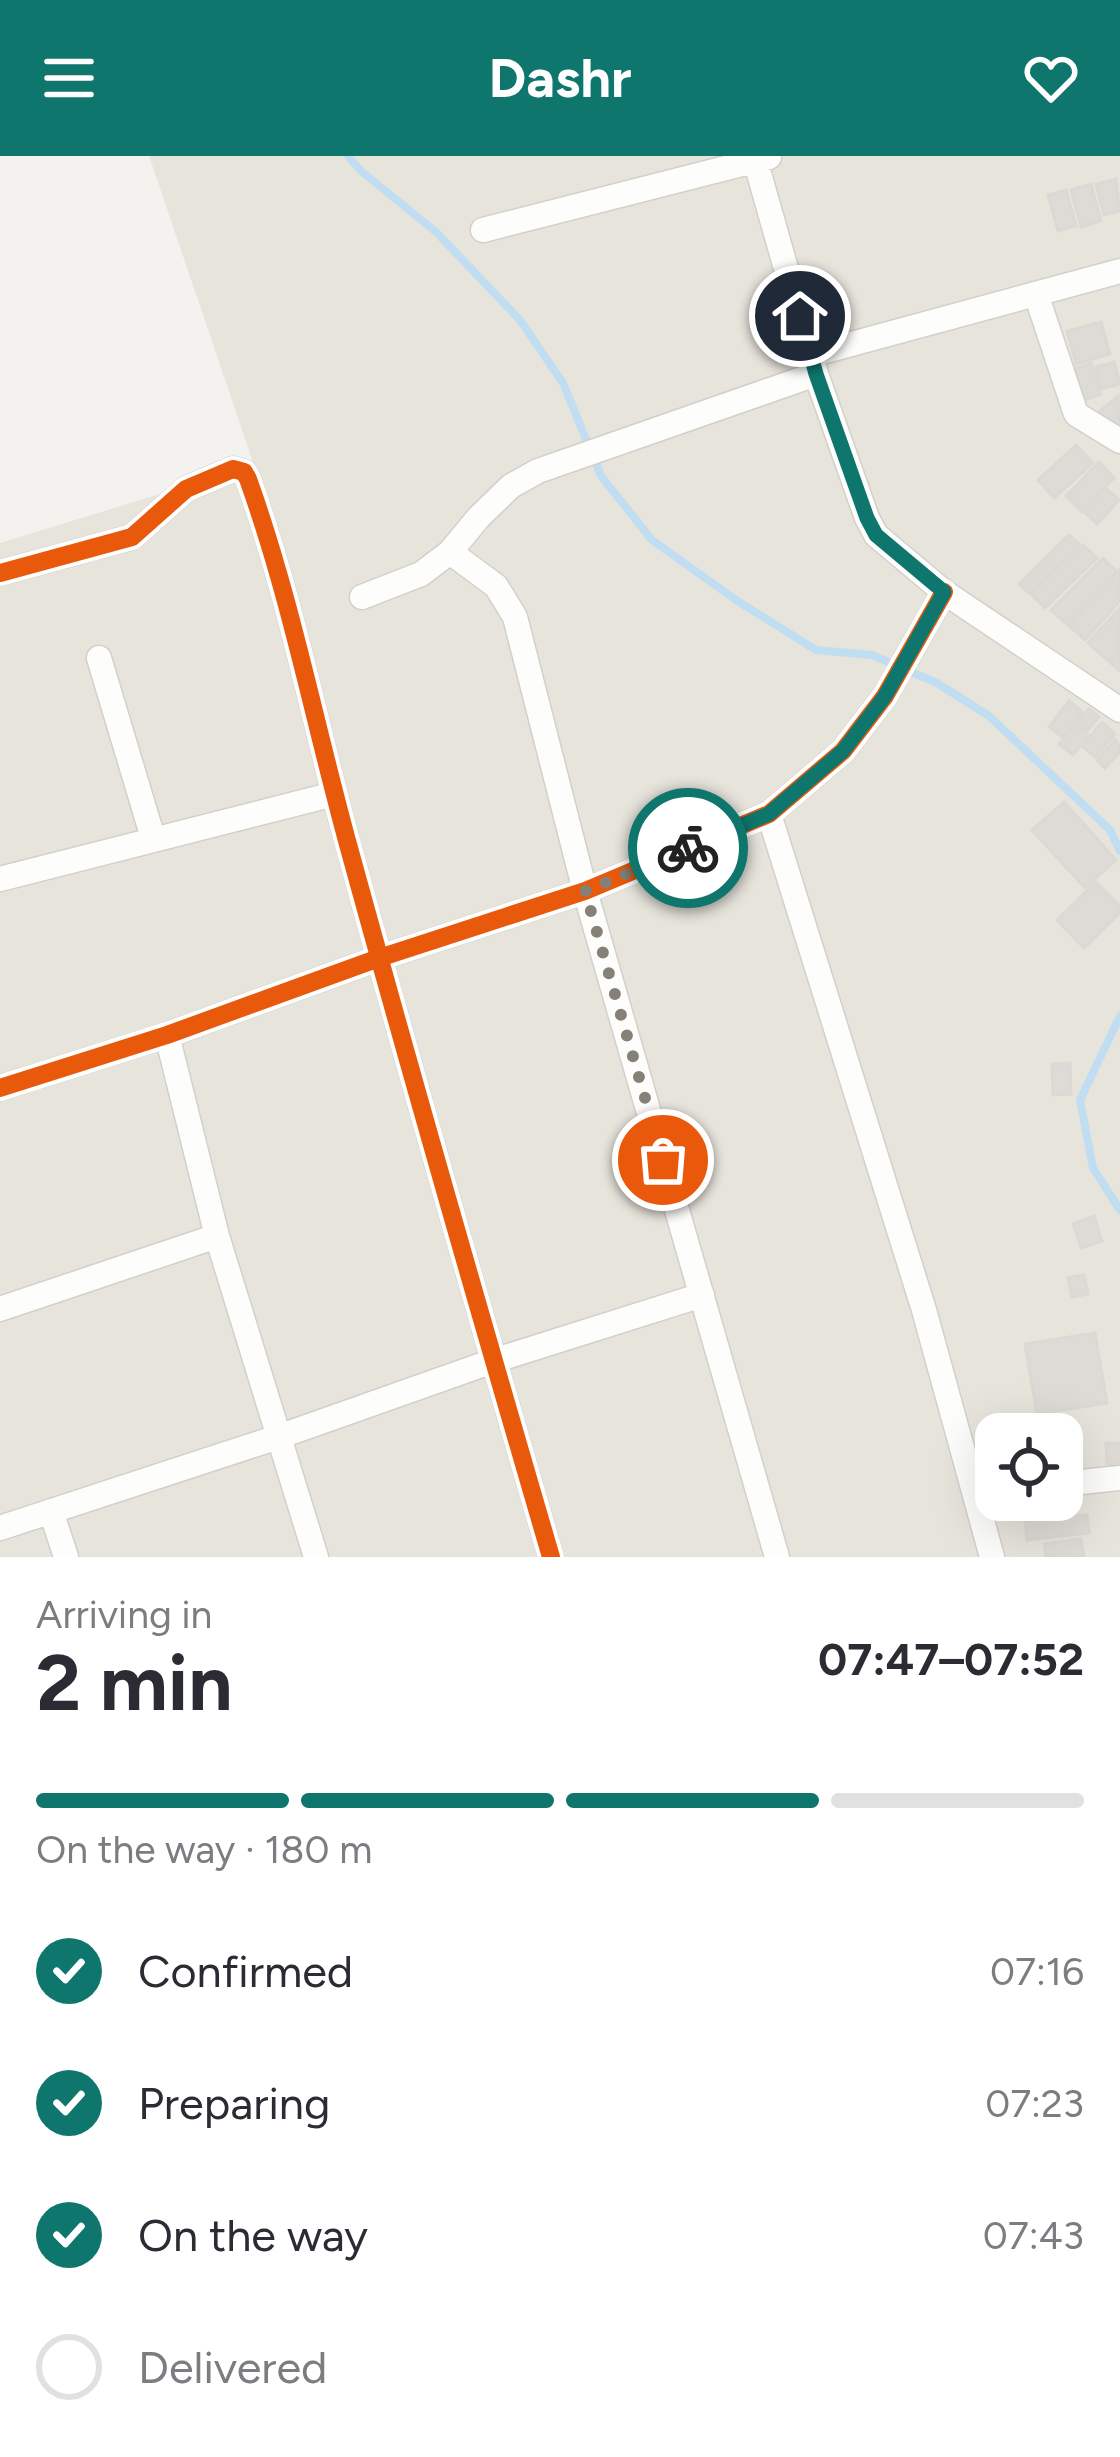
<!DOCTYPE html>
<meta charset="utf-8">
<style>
:root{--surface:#fff;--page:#f2f2f3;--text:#2b2b33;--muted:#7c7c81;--line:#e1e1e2;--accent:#0f766e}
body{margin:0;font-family:Figtree,sans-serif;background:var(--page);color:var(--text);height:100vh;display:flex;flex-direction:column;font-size:45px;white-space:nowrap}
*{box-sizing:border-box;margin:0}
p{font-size:39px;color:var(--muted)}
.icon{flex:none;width:66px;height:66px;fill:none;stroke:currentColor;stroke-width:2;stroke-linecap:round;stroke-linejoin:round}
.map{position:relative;height:1401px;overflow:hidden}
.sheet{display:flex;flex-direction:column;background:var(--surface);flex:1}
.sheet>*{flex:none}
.controls{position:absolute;left:975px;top:1257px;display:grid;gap:24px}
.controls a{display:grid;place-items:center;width:108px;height:108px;border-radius:24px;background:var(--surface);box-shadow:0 12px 48px #0002;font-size:60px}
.pin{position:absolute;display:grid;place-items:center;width:102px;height:102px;color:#fff;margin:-51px;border:6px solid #fff;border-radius:50%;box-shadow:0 3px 12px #0007}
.courier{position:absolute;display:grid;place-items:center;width:120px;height:120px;margin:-60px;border:9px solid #0f766e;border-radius:50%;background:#fff;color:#222;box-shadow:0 3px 15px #0007}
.summary em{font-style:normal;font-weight:700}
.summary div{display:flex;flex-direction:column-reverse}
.summary{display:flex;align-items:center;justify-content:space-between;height:204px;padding:0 36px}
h1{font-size:78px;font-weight:700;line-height:90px}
.bar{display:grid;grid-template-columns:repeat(4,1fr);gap:18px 12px;align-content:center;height:144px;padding:0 36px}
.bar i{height:15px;border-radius:9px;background:var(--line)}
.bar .selected{background:var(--accent)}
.bar p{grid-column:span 4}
ol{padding:0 36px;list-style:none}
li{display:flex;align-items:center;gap:36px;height:132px}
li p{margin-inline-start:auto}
li .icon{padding:12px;border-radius:50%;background:var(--accent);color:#fff;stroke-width:4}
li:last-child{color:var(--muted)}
li i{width:66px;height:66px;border:6px solid var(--line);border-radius:50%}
header{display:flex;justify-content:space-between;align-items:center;height:156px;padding:0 36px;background:var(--accent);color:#fff;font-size:54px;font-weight:700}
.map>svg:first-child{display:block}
.residential{fill:#e7e4dc;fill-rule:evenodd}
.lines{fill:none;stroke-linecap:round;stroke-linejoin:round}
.stream{stroke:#c0ddf1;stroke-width:8}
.building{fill:#dedbd6;stroke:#dcd9d4;stroke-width:3}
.street-casing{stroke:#d2d0cb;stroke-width:27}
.street{stroke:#fdfdfc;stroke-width:24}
.cycleway-casing{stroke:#fff;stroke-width:26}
.cycleway{stroke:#e8590c;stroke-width:18}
.done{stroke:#868178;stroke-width:12;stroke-dasharray:0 21.6}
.route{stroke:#0f766e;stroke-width:15}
</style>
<header><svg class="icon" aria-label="menu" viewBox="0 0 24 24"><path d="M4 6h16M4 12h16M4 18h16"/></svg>Dashr<svg class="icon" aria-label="heart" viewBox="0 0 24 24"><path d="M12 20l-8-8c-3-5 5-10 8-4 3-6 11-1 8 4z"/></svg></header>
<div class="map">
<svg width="1120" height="1401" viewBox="0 0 1120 1401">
<rect width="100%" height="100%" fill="#f4f2ee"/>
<!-- residential -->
<path class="residential" d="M149,0H1120V1401H0V387L254,309ZM996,1278H1062V1344H996Z"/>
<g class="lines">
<!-- stream -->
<path class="stream" d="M348,0L361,15L436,76L520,164L563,227L601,320L652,384L736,444L816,494L872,499L937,527L989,560L1110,674L1120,695
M1120,860L1080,944L1093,1012L1120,1054"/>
</g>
<!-- building -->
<path class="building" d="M1116,23L1120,55L1104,59L1096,28Z
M1091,28L1101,65L1081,71L1071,34Z
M1066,34L1076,70L1058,75L1048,39Z
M1101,166L1110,198L1076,208L1067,175Z
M1114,206L1120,228L1102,233L1096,211Z
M1091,207L1101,238L1081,245L1071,214Z
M1118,240L1120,279L1118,281L1098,257Z
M1076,289L1093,307L1054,342L1038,324Z
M1099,306L1114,322L1081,355L1066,340Z
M1106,332L1119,344L1097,368L1084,356Z
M1069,379L1079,388L1029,437L1019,428Z
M1083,389L1097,402L1045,452L1031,438Z
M1103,402L1117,416L1065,467L1051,454Z
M1120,413V445L1085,484L1068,469Z
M1120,452V515L1088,487Z
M1069,545L1082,556L1062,581L1049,571Z
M1089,553L1099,561L1087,575L1077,566Z
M1102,566L1115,578L1095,601L1082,590Z
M1075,569L1089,579L1073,599L1059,588Z
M1115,584L1120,589V596L1105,612L1097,604Z
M1064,646L1116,704L1085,732L1032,674Z
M1096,726L1120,750V757L1084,792L1057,764Z
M1070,907L1071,938L1053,939L1052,908Z
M1094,1060L1102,1085L1081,1092L1073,1068Z
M1084,1119L1088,1138L1072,1141L1068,1122Z
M1095,1177L1107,1247L1037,1258L1025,1188Z
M1106,1287H1120V1307L1107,1308Z
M1087,1359L1089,1377L1027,1384L1025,1365Z
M1081,1383L1084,1401H1046L1044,1388Z"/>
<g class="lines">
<defs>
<path id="street" d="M754,0L816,218L867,362L876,379L944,436L1120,554
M483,74L769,1
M1036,138L1076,258L1120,285
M811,199L1120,115
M450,396L496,430L515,461L585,735L777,1401
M0,417L132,381L186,333L233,313L244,316L248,323C291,443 315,569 349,692C414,929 482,1165 551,1401
M362,441L421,418L450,396L479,361L511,330L538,315L816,218
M99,502L153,682
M769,658L924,1154L992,1401
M0,723L334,638
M167,879L217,1080L316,1401
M0,932L167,879L379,802L585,735L769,658L843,595L885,540L944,436
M0,1153L217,1080
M1062,1328L1120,1322
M51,1355L66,1401
M0,1372L281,1280L493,1205L702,1139"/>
</defs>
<!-- street casing -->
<use href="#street" class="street-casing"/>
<!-- street -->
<use href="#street" class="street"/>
<defs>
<path id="cycleway" d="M0,417L132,381L186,333L233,313L244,316L248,323C291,443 315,569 349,692C414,929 482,1165 551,1401
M0,932L167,879L379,802L585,735L769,658L843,595L885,540L944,436"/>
</defs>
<!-- cycleway casing -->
<use href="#cycleway" class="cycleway-casing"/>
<!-- cycleway -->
<use href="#cycleway" class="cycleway"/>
</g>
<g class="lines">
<!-- done -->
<path class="done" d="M663,1004L585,735L688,692"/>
<!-- route -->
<path class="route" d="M688,692L769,658L843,595L885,540L944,436L876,379L867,362L816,218L800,160"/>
</g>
</svg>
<div class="controls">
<a><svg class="icon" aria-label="locate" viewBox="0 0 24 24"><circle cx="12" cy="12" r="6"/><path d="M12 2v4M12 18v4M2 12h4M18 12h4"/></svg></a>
</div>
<div class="pin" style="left:663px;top:1004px;background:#ea580c"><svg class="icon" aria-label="bag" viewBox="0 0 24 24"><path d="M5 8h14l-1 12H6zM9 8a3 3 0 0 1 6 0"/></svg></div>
<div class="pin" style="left:800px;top:160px;background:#1f2937"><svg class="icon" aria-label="home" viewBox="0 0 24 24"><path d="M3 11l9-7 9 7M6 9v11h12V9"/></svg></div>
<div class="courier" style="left:688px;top:692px"><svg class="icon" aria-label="bike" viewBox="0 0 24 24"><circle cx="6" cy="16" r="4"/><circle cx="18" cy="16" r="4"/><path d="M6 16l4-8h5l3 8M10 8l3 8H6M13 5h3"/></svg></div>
</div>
<section class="sheet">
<div class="summary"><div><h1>2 min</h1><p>Arriving in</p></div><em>07:47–07:52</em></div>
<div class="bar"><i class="selected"></i><i class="selected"></i><i class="selected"></i><i></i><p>On the way · 180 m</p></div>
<ol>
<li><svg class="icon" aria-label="check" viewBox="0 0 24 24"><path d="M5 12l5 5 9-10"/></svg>Confirmed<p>07:16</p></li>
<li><svg class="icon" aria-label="check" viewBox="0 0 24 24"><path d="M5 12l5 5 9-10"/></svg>Preparing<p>07:23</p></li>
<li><svg class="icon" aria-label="check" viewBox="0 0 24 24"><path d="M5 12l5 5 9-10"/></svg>On the way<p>07:43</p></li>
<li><i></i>Delivered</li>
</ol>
</section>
